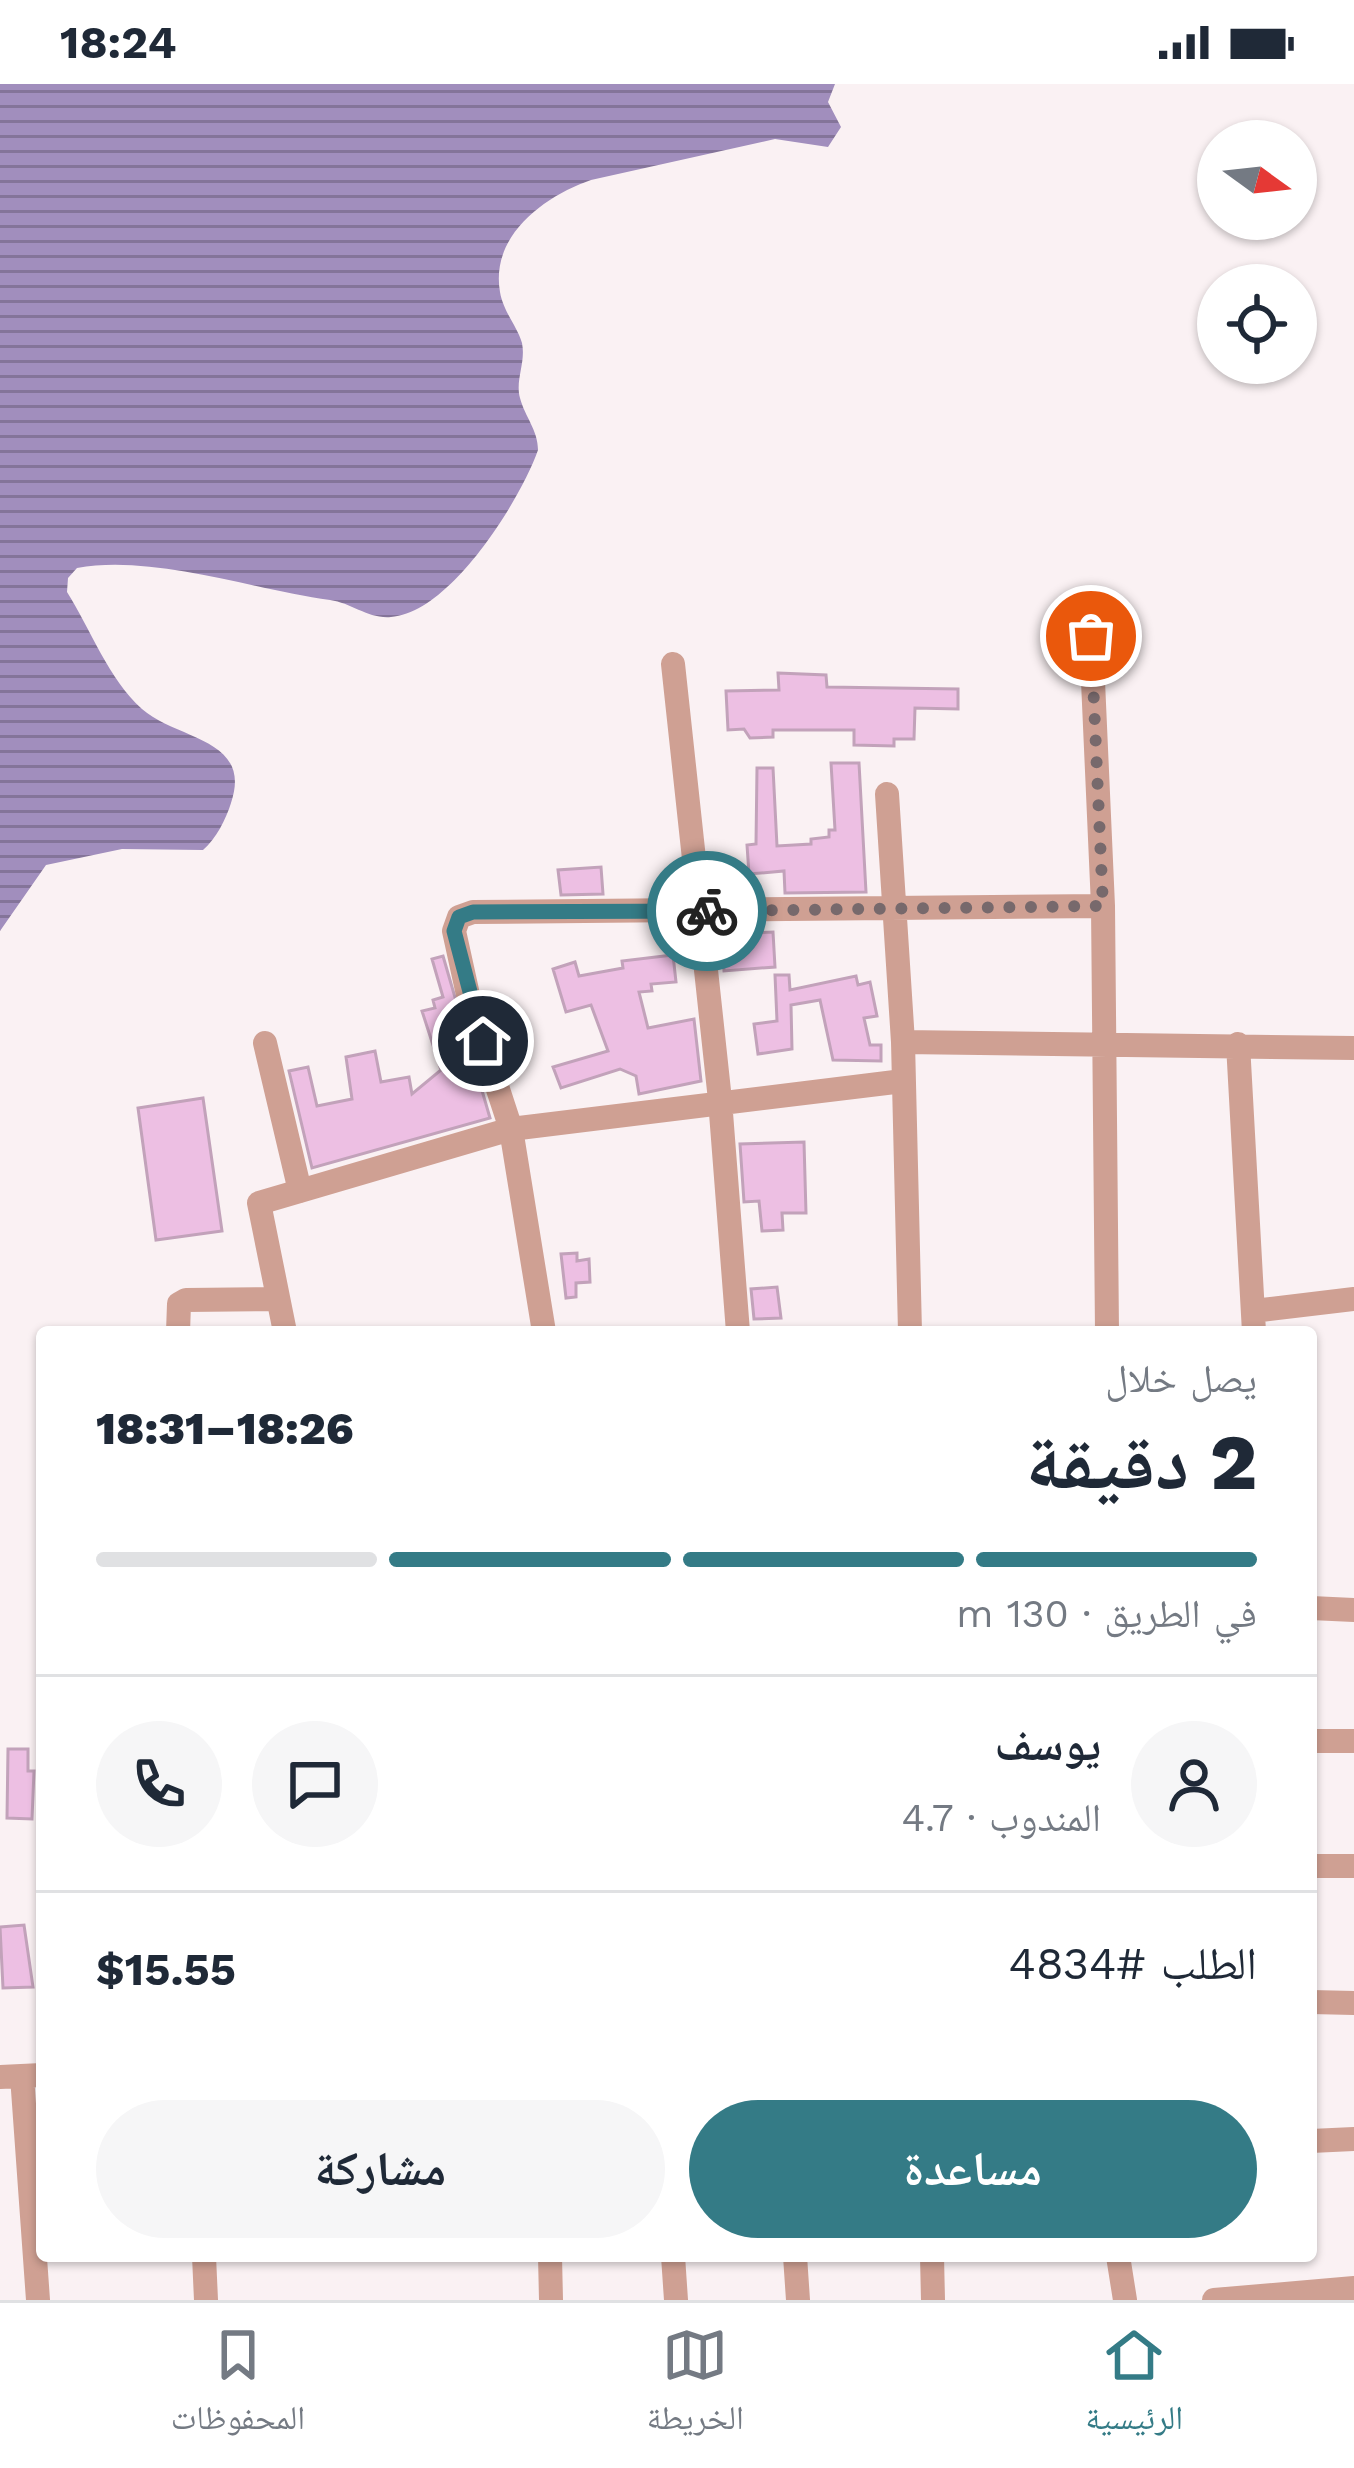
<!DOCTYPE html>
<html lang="ar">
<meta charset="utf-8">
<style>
:root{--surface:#fff;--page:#f6f6f7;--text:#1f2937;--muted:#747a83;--line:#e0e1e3;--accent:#347b86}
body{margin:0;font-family:"Work Sans","Noto Naskh Arabic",sans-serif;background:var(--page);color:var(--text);direction:rtl;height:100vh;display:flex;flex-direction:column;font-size:45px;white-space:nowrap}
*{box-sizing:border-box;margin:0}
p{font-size:39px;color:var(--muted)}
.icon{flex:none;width:66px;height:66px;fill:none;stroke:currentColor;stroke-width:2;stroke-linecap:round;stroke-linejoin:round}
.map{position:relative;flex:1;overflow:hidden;direction:ltr}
.drawer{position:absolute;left:36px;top:1242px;width:1281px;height:936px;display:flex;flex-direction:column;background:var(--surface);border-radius:12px;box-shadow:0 3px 9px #0004;direction:rtl}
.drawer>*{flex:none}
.needle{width:78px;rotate:105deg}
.fabs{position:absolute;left:1197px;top:36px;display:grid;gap:24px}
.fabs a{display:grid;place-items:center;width:120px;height:120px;border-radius:50%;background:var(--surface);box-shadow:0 3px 9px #0004;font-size:60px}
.pin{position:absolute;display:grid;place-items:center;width:102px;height:102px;color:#fff;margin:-51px;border:6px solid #fff;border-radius:50%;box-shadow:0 3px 12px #0007}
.courier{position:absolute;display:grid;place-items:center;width:120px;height:120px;margin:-60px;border:9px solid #347b86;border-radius:50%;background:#fff;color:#222;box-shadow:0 3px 15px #0007}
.summary em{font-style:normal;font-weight:800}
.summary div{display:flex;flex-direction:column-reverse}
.summary{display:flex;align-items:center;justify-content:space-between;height:204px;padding:0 60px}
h1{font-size:78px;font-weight:800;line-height:90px}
.bar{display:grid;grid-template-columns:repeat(4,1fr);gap:18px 12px;align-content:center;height:144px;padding:0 60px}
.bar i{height:15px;border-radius:9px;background:var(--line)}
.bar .selected{background:var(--accent)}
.bar p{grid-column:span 4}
.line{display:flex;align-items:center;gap:30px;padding:0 60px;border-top:3px solid var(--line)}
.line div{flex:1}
.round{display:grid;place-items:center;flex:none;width:126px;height:126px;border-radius:63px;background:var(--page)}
.action{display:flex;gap:24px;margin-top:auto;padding:24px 60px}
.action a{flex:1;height:138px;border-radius:72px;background:var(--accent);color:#fff;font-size:48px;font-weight:800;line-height:138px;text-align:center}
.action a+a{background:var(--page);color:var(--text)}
.status{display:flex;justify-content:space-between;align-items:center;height:84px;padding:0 60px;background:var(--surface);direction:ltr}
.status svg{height:33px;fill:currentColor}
.tab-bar{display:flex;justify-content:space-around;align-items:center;height:168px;border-top:3px solid var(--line);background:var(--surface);font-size:33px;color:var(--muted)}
.tab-bar a{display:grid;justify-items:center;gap:6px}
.tab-bar .selected{color:var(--accent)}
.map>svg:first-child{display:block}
.water{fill:url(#water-rules)}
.building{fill:#edbfe3;stroke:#c2a2ba;stroke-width:3}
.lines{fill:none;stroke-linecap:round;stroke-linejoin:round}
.minor{stroke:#cfa093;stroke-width:24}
.done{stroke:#77696c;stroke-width:12;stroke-dasharray:0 21.6}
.route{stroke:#347b86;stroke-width:15}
</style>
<div class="status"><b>18:24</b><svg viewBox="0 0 49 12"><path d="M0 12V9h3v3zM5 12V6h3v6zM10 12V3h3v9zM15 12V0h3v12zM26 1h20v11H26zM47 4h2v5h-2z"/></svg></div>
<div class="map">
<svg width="1354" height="2216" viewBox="0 0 1354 2216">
<defs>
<pattern id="water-rules" width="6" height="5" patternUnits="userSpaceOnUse" patternTransform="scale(3)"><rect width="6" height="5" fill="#a18ebd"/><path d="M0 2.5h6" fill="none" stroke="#847499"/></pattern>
</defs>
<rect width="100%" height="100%" fill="#faf1f3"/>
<!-- water -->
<path class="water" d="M0,0H835L828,18L841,43L828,63L775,55L591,96C545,112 490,151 500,208C503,227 517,242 522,259C526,279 515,296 520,314C525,333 538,346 538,366C520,417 450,529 391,533C368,535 352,519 330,516C254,506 153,470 77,484L68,494L67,508C90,544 109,596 142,625C177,656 253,654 231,719C226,735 216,755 203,766L122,765L46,781L0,847Z"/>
<!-- building -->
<path class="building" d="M778,589L826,591L827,603L958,605V625L915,624L914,655H894V662L854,661V646H773V653L750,654L744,645L728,646L726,607L779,606Z
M831,679H859L866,808L785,809L784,787L749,790L747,761L756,760L757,684H773L777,762L811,760V755L829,753V746H835Z
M601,783L603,810L561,811L558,786Z
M773,848L775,883L724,887L722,861L733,860L734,850Z
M673,871L676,898L651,900L652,907L639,908L648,944L694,935L701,997L639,1010L636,992L620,985L561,1004L553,983L608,967L591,921L566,928L553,885L575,878L579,892L623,884L622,877Z
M443,872L490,1034L312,1084L289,987L308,983L317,1022L352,1015L346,973L375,967L381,998L409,993L412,1010L441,986L422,927L435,924L433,916L443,913L432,875Z
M775,891H789L790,906L856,892L858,901L870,898L877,932L864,934L870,961H881V977L833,976L820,916L791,921L792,965L758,970L754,940L777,937Z
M203,1014L222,1147L156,1156L138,1024Z
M804,1058L806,1129H782L783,1146L762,1147L759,1117L744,1118L740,1060Z
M577,1169V1177L589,1175L590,1198L576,1199V1213L566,1214L561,1170Z
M777,1203L781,1234L754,1235L751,1205Z
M8,1665H28V1687H34L32,1735L7,1734Z
M24,1841L33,1903L3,1904L0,1843Z"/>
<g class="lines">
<!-- minor -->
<path class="minor" d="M1091,552L1103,822L1107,1248
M673,580L720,1016L738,1248
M887,710L903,958L910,1248
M903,958L1354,964
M265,959L300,1107
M1238,960L1254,1248
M1253,1227L1354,1215
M178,1248L179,1220L186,1216L277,1215
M285,1248L259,1119L511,1045L903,997
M544,1248L511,1045L470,920L454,847L459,833L473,828L1103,822
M1311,1524L1354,1526
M1311,1657H1354
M1311,1782H1354
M1311,1918L1354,1919
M22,1992L38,2216
M0,1993L42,1991
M1311,2057L1354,2055
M204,2172L206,2216
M550,2172L551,2216
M673,2172L676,2216
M795,2172L798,2216
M932,2172L933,2216
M1118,2172L1125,2216
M1214,2216L1354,2204"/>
</g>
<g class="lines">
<!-- done -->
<path class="done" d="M707,827L1103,822L1091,552"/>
<!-- route -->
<path class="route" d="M483,957L454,847L459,833L473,828L707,827"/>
</g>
</svg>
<div class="fabs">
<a><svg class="needle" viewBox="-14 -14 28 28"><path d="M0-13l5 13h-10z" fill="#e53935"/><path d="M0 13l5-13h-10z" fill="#747a83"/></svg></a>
<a><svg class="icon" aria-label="locate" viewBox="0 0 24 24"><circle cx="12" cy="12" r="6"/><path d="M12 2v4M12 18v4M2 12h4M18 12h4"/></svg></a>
</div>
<div class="pin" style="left:1091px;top:552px;background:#ea580c"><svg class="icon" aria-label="bag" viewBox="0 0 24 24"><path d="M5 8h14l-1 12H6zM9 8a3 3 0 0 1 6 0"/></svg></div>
<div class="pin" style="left:483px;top:957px;background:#1f2937"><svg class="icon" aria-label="home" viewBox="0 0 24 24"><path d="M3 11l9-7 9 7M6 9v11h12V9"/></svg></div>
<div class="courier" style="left:707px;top:827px"><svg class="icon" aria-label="bike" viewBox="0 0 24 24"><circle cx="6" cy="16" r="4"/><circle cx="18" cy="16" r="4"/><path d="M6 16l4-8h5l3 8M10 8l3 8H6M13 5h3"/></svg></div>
<section class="drawer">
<div class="summary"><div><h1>2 دقيقة</h1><p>يصل خلال</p></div><em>18:26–18:31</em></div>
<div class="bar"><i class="selected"></i><i class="selected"></i><i class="selected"></i><i></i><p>في الطريق · 130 m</p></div>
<div class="line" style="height:216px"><a class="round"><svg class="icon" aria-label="person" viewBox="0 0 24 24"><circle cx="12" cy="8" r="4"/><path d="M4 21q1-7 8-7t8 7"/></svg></a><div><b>يوسف</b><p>المندوب · 4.7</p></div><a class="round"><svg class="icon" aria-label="chat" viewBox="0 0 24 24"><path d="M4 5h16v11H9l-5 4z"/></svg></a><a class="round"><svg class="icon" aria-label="phone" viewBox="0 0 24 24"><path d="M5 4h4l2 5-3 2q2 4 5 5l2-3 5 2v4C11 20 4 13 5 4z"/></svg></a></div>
<div class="line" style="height:156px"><div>الطلب #4834</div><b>$15.55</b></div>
<div class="action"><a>مساعدة</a><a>مشاركة</a></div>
</section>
</div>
<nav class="tab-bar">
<a class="selected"><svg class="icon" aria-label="home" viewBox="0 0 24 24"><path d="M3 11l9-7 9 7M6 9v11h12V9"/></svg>الرئيسية</a>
<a><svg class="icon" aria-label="map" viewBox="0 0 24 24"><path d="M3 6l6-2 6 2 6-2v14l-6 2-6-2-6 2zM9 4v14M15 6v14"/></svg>الخريطة</a>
<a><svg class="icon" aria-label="saved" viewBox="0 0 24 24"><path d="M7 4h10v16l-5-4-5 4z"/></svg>المحفوظات</a>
</nav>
